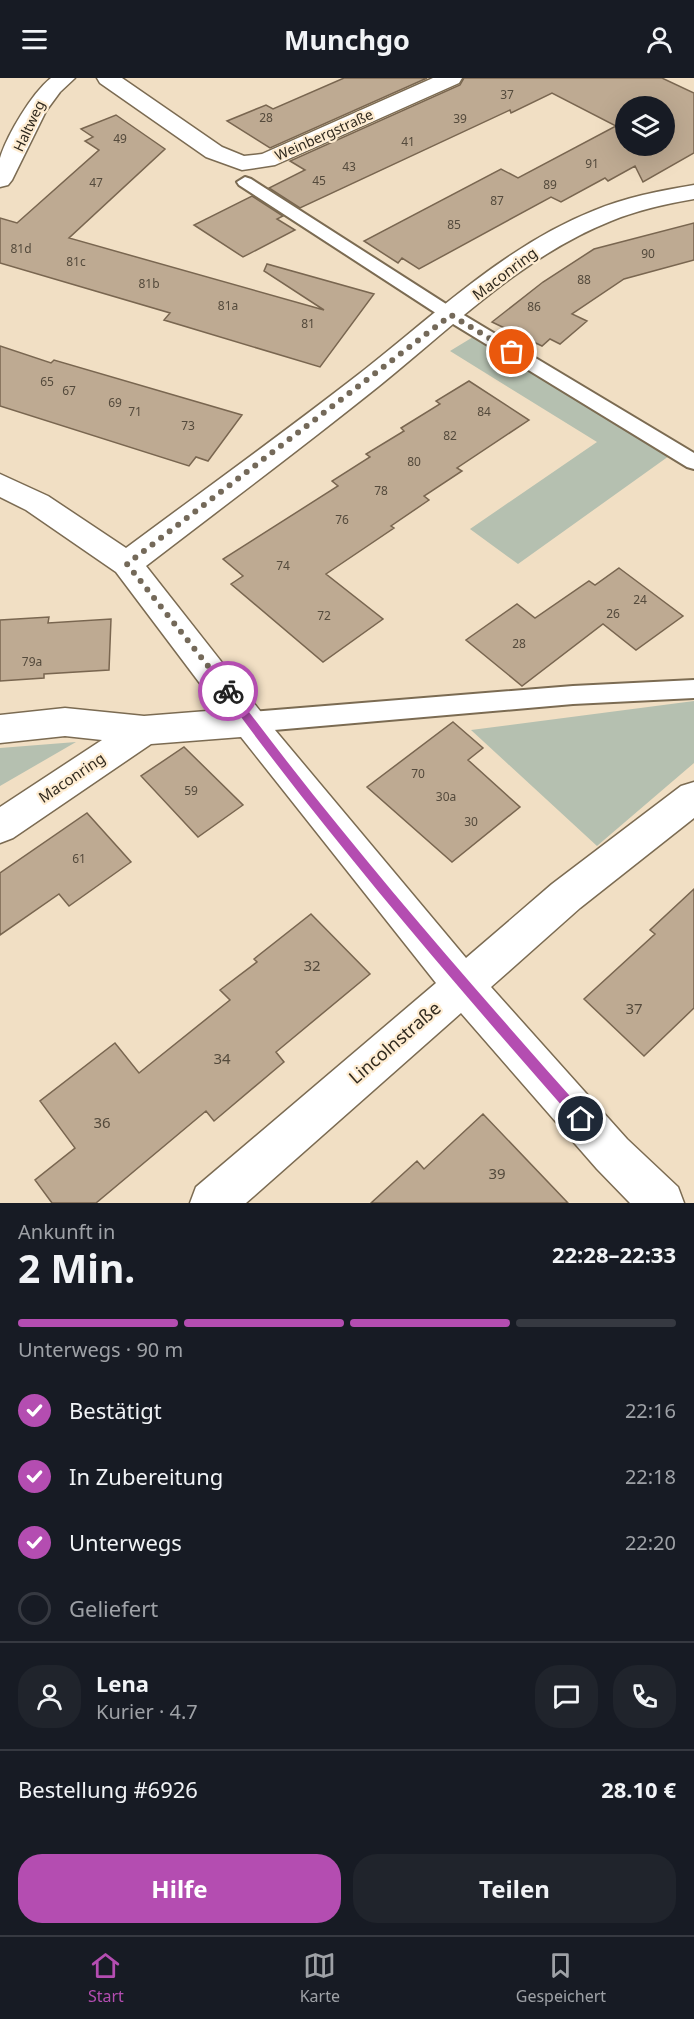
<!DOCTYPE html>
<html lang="de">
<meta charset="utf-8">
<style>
:root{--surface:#171b24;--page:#20242c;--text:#f1f3f6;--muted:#9ea1a6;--line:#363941;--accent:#b44db1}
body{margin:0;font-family:"Noto Sans",sans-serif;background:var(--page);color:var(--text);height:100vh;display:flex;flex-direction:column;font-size:22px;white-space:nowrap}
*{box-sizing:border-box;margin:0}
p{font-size:20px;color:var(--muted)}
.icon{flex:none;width:33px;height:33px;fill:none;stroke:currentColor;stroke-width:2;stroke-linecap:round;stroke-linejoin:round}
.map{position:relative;height:1125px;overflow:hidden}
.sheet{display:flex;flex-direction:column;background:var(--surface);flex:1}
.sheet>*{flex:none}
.buttons{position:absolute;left:615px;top:18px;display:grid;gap:12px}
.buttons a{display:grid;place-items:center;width:60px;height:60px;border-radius:50%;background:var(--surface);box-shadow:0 6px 24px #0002;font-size:30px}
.pin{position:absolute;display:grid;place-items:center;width:51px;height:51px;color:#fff;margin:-26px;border:3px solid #fff;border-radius:50%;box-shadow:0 2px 6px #0007}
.courier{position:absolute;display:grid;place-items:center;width:60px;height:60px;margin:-30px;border:4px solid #b44db1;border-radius:50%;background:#fff;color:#222;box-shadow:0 2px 8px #0007}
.summary em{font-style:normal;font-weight:700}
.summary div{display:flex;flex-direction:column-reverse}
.summary{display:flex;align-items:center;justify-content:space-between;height:102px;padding:0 18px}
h1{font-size:39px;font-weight:700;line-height:45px}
.bar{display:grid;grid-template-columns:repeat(4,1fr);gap:9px 6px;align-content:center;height:72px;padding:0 18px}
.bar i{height:8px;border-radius:4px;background:var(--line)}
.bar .current{background:var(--accent)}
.bar p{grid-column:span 4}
.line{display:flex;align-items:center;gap:15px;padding:0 18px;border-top:2px solid var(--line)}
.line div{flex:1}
.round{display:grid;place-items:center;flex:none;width:63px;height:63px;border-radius:24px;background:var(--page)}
ol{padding:0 18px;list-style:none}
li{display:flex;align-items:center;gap:18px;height:66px}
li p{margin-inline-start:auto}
li .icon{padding:6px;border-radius:50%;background:var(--accent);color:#fff;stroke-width:4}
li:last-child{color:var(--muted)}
li i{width:33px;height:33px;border:3px solid var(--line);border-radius:50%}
.action{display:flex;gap:12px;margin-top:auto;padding:12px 18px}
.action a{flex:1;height:69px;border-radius:24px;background:var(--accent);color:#fff;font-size:24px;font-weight:700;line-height:69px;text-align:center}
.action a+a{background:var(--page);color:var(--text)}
header{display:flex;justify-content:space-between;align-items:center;height:78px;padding:0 18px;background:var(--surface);font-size:27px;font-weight:700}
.dock{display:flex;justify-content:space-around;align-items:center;height:84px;border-top:2px solid var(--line);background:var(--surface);font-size:16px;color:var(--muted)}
.dock a{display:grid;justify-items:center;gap:3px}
.dock .current{color:var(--accent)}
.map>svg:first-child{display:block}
.green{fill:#b5c0b0}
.building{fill:#beaa92;stroke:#796650;stroke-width:1.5;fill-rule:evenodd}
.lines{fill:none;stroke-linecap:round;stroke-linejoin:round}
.lane-casing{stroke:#7b6b52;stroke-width:4}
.street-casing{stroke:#7b6b52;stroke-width:3}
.lane{fill:#fff;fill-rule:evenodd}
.street{fill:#fff;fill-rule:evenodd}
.route{fill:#b44db1}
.done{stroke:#746959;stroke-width:6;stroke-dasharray:0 10.8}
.labels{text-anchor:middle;stroke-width:4.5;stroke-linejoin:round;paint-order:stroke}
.number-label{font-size:12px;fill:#544a3c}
.far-street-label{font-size:14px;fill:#312a1f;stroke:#feecd1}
.street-label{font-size:15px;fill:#312a1f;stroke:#feecd1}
.near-number-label{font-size:15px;fill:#544a3c}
.near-street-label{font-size:18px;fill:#312a1f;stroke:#feecd1}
</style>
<header><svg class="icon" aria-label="menu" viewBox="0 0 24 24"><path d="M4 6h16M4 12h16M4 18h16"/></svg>Munchgo<svg class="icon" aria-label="person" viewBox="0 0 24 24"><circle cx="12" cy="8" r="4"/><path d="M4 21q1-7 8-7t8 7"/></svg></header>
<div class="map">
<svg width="694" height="1125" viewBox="0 0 694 1125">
<rect width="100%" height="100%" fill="#f1dfc4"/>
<!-- green -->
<path class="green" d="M473,259L669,378L518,486L470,451L597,364L450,273Z
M694,623V685L597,768L471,652Z
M76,664L0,708V670Z"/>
<!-- building -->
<path class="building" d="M344,0H427L270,70L227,43L266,27L273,31Z
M464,0H662L694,15V75L643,104L635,88L608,103L605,100L561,124L551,119L419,191L402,180L398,185L364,163L501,91L518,100L616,48L552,15L511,35L510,32L300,130L269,110L305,92L290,83L460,7ZM626,28H664V68H626Z
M116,37L165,71L69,160L324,232L264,193L267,186L374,216L320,289L164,242L170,235L0,185V140L17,145L99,72L85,63L93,59L81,51Z
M252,118L283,138L277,141L295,152L243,179L194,147Z
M694,145V182L624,201L572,236L587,243L560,266L550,261L542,268L492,244L543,204L594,171Z
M0,268L51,285L54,282L242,337L208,383L196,379L189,388L0,328Z
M469,303L529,342L457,390L462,393L424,418L429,422L391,448L394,450L326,496L383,541L323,584L231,506L243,498L223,481L338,408L332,403L370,379L366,376L404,353L401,350L440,326L436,323Z
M619,490L683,538L636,572L603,546L522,608L466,562L517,526L535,540L589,503L595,507Z
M49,539L48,545L111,541L109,592L44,596V600L0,603V542Z
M453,644L483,670L468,682L520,729L452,784L367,709Z
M184,669L243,727L198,759L141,698Z
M87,735L131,784L69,828L59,816L0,857V795Z
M694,811V930L644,978L584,921L655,856L650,852Z
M311,836L370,896L276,974L284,984L214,1043L206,1033L96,1125H52L35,1102L75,1070L40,1023L115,965L139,995L230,922L220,912L257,884L254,881Z
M483,1036L568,1125H371L417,1083L424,1091Z"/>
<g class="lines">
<defs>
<path id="lane" d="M245,99L251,101L457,233L694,375V391L687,389L445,241L239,107L237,104Z
M694,602V620L573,626L251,654L243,651L239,644L243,637L251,634L573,608Z"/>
<path id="street" d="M51,0H75L60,14L46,33L12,102L8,107L0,109C0,100 0,89 0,80C7,57 32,15 51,0Z
M97,0H122L222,69L244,78L262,76L433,0H462L459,5L275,87L242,92L206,79L100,5Z
M694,107V121C665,126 638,132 611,143C523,178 452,249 379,308C303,369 224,428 146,488L275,652L466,880L552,806L681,708L694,704V740L580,830L491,909L627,1061L678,1109L684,1125H630L597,1091L461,935L246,1125H190L196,1109L436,905L241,659L151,666L13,760L0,765V729L102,662L65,658L0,665V637L65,630L144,638L220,632L116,494L26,432L0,419V396L48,418L126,470C204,412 283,355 359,296C433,238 505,168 593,133C626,119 659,113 694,107Z"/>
</defs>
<!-- lane casing -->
<use href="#lane" class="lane-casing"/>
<!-- street casing -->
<use href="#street" class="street-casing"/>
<!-- lane -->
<use href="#lane" class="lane"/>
<!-- street -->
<use href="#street" class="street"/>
</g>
<!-- route -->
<path class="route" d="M228,609L231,610C341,758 463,898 586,1036L587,1041L586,1045L581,1047L577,1045C455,906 333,765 224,616V610Z"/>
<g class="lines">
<!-- done -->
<path class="done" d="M228,613L127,486L451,237L512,274"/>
</g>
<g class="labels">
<!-- number labels -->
<g class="number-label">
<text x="507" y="21">37</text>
<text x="266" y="44">28</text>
<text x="460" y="45">39</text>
<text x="120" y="65">49</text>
<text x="408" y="68">41</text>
<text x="592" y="90">91</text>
<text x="349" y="93">43</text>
<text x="319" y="107">45</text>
<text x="96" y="109">47</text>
<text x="550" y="111">89</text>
<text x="497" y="127">87</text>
<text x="454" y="151">85</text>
<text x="21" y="175">81d</text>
<text x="648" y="180">90</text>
<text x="76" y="188">81c</text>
<text x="584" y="206">88</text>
<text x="149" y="210">81b</text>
<text x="228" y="232">81a</text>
<text x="534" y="233">86</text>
<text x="308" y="250">81</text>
<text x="47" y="308">65</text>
<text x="69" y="317">67</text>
<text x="115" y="329">69</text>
<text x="135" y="338">71</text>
<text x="484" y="338">84</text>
<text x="188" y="352">73</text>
<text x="450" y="362">82</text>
<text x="414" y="388">80</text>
<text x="381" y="417">78</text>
<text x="342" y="446">76</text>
<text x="283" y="492">74</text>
<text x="640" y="526">24</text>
<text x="613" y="540">26</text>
<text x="324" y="542">72</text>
<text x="519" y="570">28</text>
<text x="32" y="588">79a</text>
<text x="418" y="700">70</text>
<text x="191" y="717">59</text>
<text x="446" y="723">30a</text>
<text x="471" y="748">30</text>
<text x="79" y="785">61</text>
</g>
<!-- far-street labels -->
<g class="far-street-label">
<text transform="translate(29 48) rotate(-65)" y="5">Haltweg</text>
<text transform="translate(324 57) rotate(-24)" y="5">Weinbergstraße</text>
</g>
<!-- street labels -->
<g class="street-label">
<text transform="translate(505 196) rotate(-37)" y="5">Maconring</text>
<text transform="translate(72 700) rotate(-34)" y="5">Maconring</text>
</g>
<!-- near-number labels -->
<g class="near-number-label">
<text x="312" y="893">32</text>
<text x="634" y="936">37</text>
<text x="222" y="986">34</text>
<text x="102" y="1050">36</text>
<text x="497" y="1101">39</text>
</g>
<!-- near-street labels -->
<g class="near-street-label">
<text transform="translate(395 965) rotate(-41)" y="6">Lincolnstraße</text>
</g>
</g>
</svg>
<div class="buttons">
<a><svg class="icon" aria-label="layers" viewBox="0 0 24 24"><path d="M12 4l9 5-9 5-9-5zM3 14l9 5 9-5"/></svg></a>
</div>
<div class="pin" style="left:512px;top:274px;background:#ea580c"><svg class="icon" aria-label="bag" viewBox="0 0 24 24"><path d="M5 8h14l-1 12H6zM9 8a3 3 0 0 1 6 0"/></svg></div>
<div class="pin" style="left:581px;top:1041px;background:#1f2937"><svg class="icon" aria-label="home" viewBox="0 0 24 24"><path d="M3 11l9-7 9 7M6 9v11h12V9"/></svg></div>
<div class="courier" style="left:228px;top:613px"><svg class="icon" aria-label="bike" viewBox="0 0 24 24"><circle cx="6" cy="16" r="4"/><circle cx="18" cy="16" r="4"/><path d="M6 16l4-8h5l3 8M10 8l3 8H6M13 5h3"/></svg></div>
</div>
<section class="sheet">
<div class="summary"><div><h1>2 Min.</h1><p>Ankunft in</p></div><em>22:28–22:33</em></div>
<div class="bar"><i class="current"></i><i class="current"></i><i class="current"></i><i></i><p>Unterwegs · 90 m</p></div>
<ol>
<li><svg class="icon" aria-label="check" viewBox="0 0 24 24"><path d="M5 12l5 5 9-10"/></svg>Bestätigt<p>22:16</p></li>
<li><svg class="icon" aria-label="check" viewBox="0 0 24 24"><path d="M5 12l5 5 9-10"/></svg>In Zubereitung<p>22:18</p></li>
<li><svg class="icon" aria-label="check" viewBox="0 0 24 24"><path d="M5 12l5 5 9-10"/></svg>Unterwegs<p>22:20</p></li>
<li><i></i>Geliefert</li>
</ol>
<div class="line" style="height:108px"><a class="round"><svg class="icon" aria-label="person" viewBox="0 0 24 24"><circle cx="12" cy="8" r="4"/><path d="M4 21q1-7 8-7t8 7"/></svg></a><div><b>Lena</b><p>Kurier · 4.7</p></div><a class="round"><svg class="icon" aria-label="chat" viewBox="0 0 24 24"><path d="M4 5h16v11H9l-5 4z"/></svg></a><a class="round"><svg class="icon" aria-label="phone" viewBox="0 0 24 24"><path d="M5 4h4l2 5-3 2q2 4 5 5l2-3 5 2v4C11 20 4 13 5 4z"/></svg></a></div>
<div class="line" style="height:78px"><div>Bestellung #6926</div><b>28.10 €</b></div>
<div class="action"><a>Hilfe</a><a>Teilen</a></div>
</section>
<nav class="dock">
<a class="current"><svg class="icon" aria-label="home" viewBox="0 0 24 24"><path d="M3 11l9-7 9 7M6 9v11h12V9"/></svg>Start</a>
<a><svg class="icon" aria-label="map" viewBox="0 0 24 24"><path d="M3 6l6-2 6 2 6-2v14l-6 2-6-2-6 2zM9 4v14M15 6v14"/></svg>Karte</a>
<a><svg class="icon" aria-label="saved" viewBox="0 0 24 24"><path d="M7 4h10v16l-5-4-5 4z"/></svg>Gespeichert</a>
</nav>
